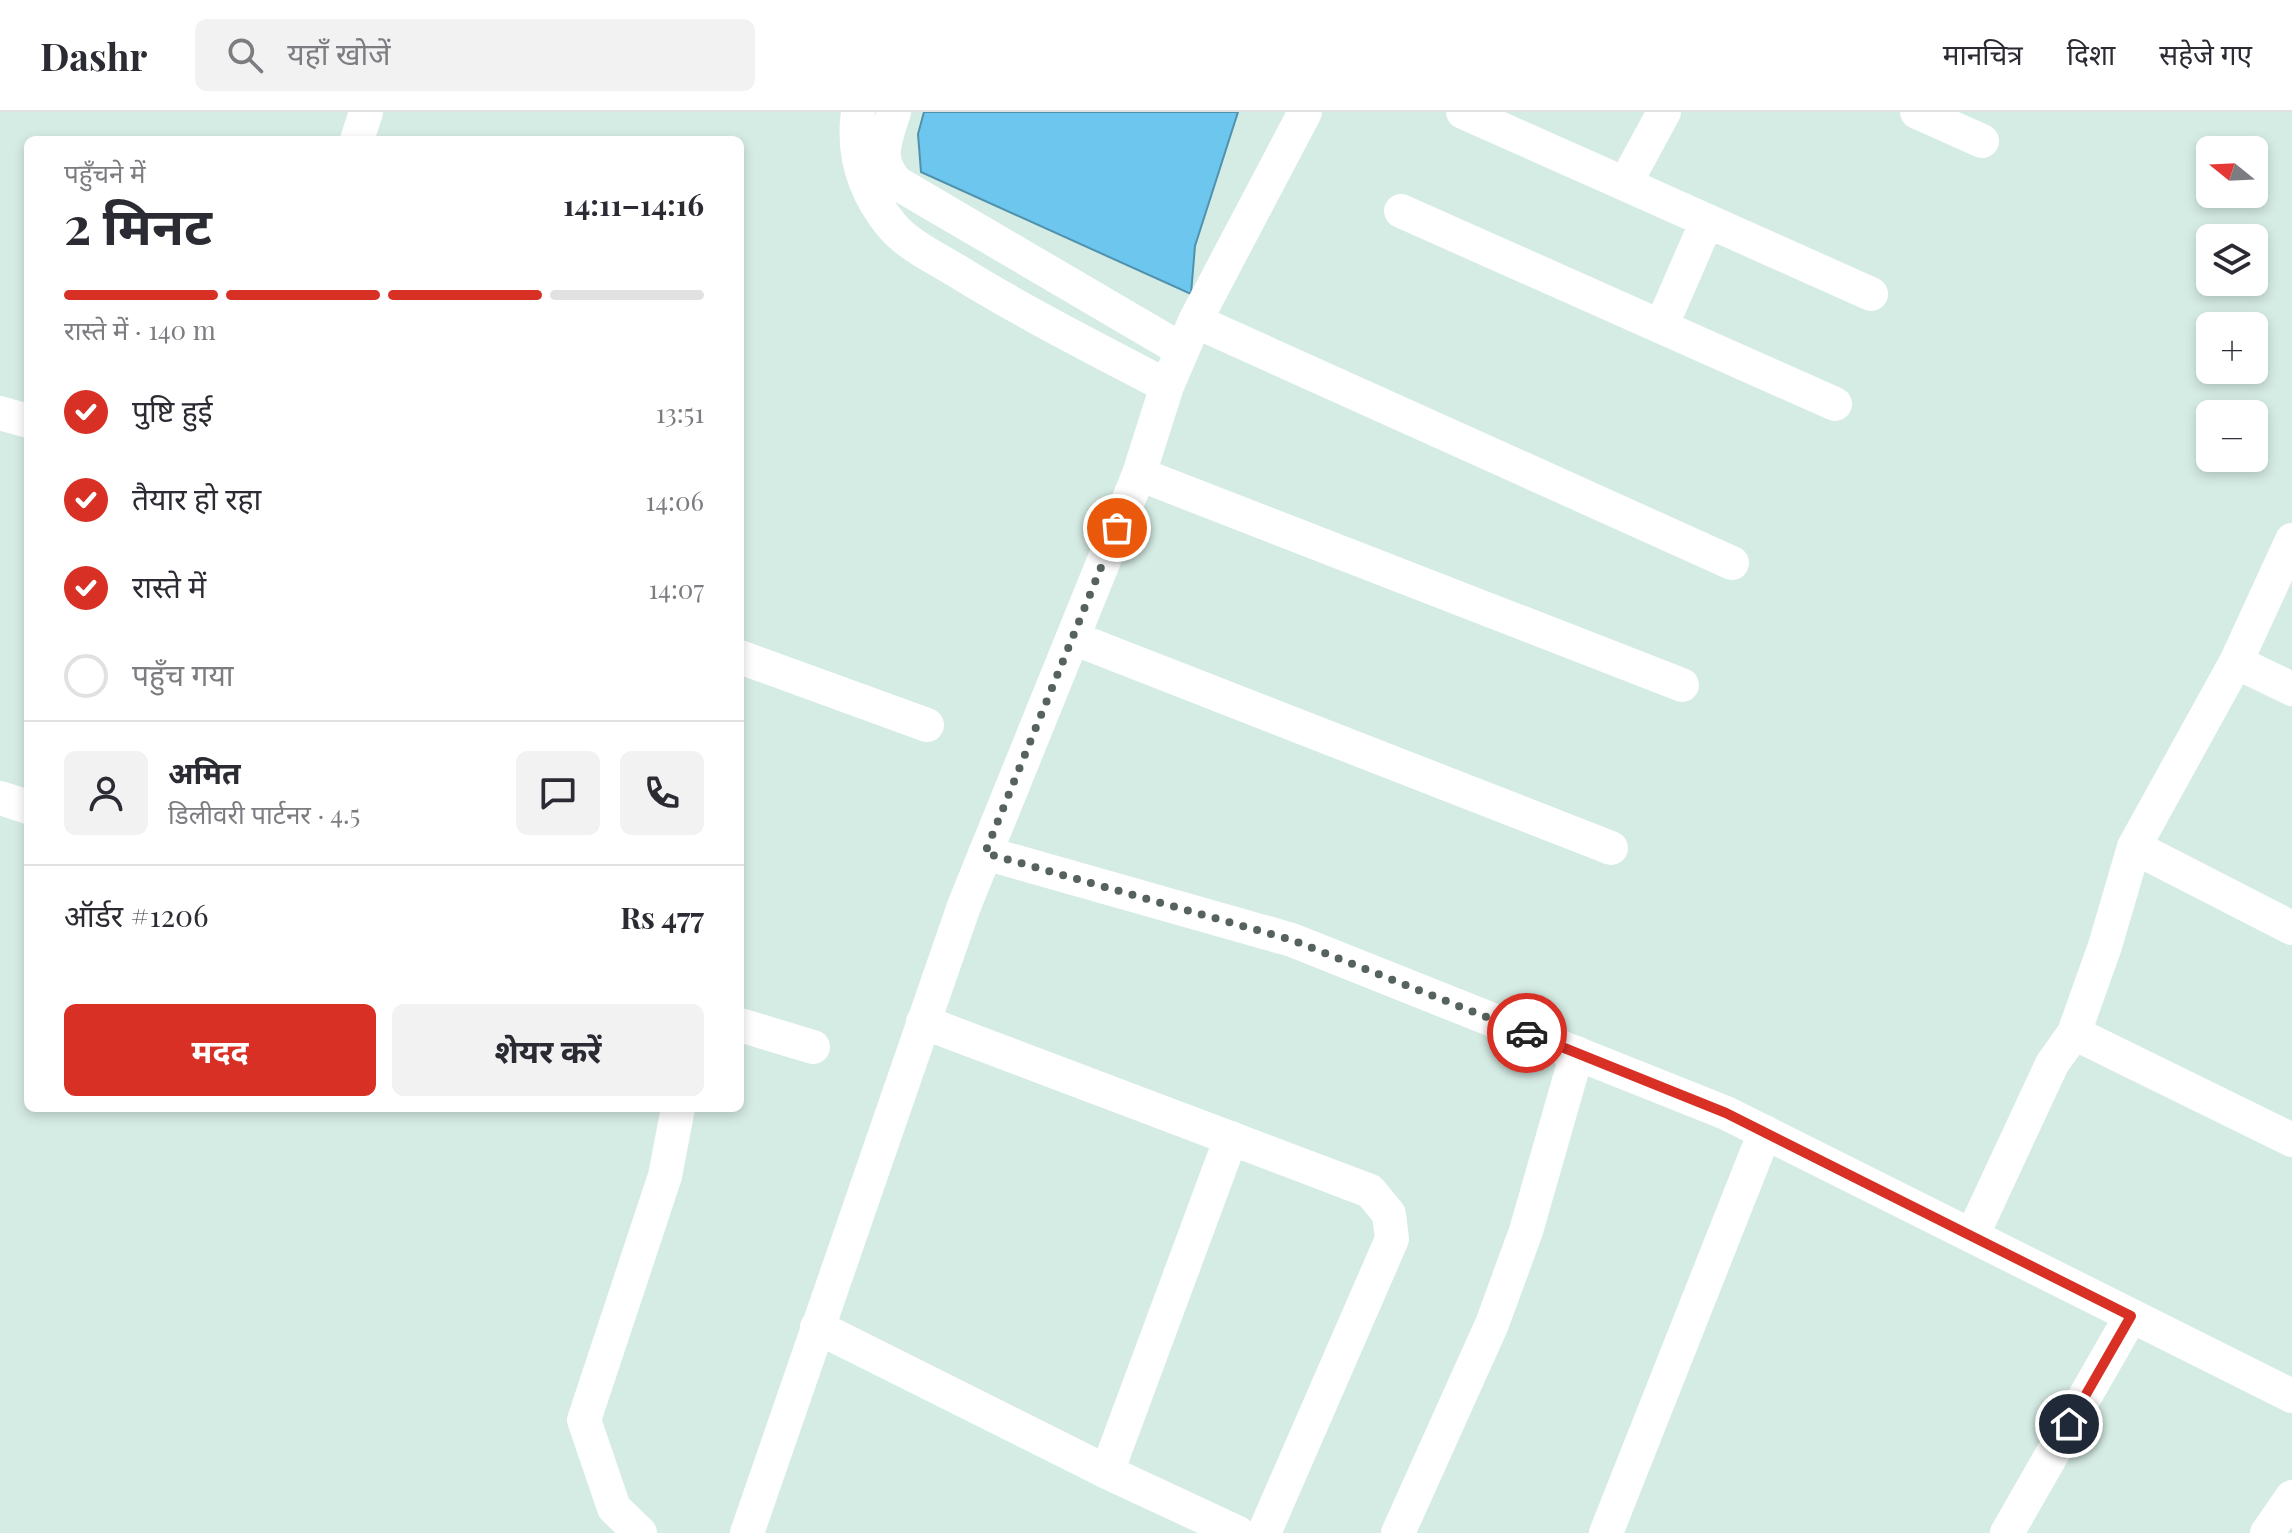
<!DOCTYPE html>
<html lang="hi">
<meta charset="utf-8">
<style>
:root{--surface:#fff;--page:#f2f2f3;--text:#2b2b33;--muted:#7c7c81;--line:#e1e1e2;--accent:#d93025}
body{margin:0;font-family:"Playfair Display","Noto Sans Devanagari",serif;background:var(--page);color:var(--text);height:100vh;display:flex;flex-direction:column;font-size:30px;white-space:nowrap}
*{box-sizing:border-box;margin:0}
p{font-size:26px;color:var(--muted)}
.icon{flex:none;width:44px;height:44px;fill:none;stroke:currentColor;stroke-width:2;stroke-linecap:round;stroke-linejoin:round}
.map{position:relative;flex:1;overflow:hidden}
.panel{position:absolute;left:24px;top:24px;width:720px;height:976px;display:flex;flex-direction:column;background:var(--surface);border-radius:12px;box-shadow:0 4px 12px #0003}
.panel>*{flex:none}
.needle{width:52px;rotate:288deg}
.buttons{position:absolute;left:2196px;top:24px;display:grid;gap:16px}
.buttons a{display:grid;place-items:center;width:72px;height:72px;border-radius:12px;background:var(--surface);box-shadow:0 4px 12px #0003;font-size:40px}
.pin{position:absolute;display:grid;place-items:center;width:68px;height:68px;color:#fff;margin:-34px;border:4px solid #fff;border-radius:50%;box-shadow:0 2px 8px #0007}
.courier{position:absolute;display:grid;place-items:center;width:80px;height:80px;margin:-40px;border:6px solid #d93025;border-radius:50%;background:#fff;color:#222;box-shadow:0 2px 10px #0007}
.overview em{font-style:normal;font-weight:700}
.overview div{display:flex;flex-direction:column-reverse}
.overview{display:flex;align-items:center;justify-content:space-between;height:136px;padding:0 40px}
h1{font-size:52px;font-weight:700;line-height:60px}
.bar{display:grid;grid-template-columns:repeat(4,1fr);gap:12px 8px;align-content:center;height:96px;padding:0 40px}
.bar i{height:10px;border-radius:6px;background:var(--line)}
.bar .active{background:var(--accent)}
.bar p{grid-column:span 4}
.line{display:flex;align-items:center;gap:20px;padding:0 40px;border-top:2px solid var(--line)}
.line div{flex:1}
.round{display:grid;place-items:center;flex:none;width:84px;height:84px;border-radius:12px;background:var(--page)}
ol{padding:0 40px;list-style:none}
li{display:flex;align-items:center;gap:24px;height:88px}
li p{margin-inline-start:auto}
li .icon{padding:8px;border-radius:50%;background:var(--accent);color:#fff;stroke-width:4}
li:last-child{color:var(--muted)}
li i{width:44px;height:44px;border:4px solid var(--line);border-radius:50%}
.cta{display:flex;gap:16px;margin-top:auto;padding:16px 40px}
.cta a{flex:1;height:92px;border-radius:12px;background:var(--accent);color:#fff;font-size:32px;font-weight:700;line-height:92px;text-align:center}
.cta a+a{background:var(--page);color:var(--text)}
header{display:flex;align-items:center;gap:48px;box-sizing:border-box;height:112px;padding:0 40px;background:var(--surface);border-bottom:2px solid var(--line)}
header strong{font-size:38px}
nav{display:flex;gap:44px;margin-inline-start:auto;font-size:28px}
.search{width:560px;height:72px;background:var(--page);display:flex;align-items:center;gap:20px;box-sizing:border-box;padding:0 28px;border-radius:12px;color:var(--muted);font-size:30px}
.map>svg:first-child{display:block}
.water{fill:#6cc6ee;stroke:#5092ad;stroke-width:2}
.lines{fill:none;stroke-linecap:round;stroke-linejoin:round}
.minor{stroke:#fff;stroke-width:34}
.done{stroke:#55625e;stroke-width:8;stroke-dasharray:0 14.4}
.route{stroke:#d93025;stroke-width:10}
</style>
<header>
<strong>Dashr</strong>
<div class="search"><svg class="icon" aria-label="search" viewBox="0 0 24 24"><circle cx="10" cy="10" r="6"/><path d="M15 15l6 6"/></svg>यहाँ खोजें</div>
<nav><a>मानचित्र</a><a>दिशा</a><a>सहेजे गए</a></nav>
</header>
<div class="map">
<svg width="2292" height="1421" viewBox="0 0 2292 1421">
<rect width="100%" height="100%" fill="#d5ece4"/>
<!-- water -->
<path class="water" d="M924,0H1238L1195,134L1191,182L921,60L918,22Z"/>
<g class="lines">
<!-- minor -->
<path class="minor" d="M858,0C852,43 864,80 892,114C908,133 936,146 957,159C1025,201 1096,237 1167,274
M894,0C885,29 875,47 897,71L1182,238
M1463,0L1625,72L1664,0
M1917,0L1982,29
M357,28L366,0
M1625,72L1871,182
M1401,99L1835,292
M1195,209L1732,451
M1661,215L1707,109
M0,301L28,309
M1139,362L1682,573
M1073,526L1611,736
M740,545L927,613
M2236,550L2292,577
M0,686L28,695
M2134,735L2292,816
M985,741L1292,828L1726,1001L2292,1284
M923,910L1370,1079L1389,1102L1392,1127L1264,1421
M740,913L813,935
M2074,921L2292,1028
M1972,1124L2052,952L2074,921L2105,834L2134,735L2236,550L2292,428
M817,1215L1107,1360L1238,1421
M1107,1360L1231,1026
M640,1421L614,1396L584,1308L665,1064L678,996
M747,1421L964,794L1139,362L1167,274L1195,209L1305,0
M1398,1421L1492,1212L1526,1119L1577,941
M1606,1421L1765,1020
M2007,1421L2131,1204
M2267,1421L2292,1385"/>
</g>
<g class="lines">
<!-- done -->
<path class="done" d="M1117,416L985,741L1292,828L1527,921"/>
<!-- route -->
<path class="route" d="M1527,921L1726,1001L2131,1204L2069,1312"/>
</g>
</svg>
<div class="buttons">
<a><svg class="needle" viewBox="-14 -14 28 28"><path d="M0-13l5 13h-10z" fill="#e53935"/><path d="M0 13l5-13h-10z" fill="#7c7c81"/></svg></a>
<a><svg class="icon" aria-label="layers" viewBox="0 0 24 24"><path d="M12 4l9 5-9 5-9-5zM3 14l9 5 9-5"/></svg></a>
<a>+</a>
<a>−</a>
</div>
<div class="pin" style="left:1117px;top:416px;background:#ea580c"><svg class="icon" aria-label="bag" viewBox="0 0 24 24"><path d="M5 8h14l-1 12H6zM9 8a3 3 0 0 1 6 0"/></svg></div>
<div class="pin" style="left:2069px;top:1312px;background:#1f2937"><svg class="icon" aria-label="home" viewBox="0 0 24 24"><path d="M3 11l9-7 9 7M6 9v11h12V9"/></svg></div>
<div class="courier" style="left:1527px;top:921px"><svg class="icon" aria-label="car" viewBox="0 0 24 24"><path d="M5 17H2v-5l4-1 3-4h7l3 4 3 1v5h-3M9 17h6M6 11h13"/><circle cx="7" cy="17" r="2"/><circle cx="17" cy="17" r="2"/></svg></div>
<section class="panel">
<div class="overview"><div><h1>2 मिनट</h1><p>पहुँचने में</p></div><em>14:11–14:16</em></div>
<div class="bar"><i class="active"></i><i class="active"></i><i class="active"></i><i></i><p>रास्ते में · 140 m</p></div>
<ol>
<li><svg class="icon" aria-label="check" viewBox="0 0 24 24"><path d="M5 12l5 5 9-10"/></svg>पुष्टि हुई<p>13:51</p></li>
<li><svg class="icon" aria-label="check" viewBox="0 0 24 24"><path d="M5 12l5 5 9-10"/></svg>तैयार हो रहा<p>14:06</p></li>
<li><svg class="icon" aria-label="check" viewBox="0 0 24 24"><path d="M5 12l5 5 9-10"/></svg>रास्ते में<p>14:07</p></li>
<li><i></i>पहुँच गया</li>
</ol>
<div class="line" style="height:144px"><a class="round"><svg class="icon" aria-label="person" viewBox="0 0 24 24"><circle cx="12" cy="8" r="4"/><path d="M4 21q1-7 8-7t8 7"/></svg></a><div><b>अमित</b><p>डिलीवरी पार्टनर · 4.5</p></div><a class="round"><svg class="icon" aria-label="chat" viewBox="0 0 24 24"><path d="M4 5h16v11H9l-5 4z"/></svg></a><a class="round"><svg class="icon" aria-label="phone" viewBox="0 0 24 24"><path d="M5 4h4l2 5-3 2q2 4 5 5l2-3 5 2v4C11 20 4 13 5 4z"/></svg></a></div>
<div class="line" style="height:104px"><div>ऑर्डर #1206</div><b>Rs 477</b></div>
<div class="cta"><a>मदद</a><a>शेयर करें</a></div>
</section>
</div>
